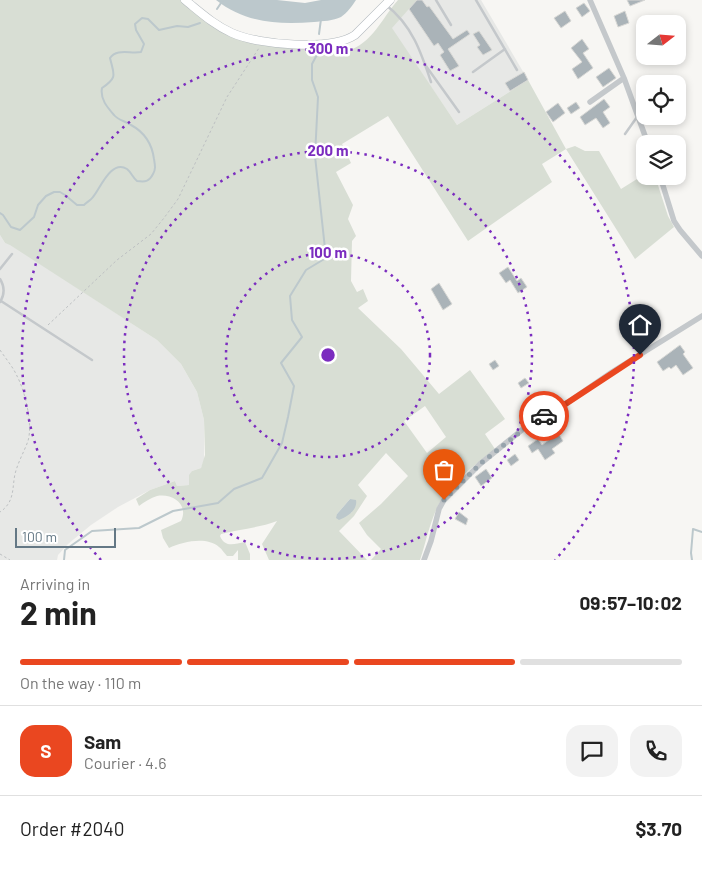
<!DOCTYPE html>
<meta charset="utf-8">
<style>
:root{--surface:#fff;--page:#f2f2f2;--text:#222;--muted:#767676;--line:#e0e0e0;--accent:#ea4720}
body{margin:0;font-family:Barlow,sans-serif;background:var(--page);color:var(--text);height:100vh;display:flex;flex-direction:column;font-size:19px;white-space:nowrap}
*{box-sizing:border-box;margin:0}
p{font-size:16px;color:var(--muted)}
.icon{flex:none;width:28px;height:28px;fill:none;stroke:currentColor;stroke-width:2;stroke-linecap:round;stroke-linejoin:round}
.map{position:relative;height:560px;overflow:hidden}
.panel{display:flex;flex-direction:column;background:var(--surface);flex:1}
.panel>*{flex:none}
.needle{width:32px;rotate:73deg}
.fabs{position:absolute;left:636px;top:15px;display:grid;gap:10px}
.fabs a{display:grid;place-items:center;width:50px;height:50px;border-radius:10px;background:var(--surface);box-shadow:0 2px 8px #0003;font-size:25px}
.scale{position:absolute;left:15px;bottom:12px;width:101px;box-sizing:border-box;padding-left:5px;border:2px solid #647885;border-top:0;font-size:14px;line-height:18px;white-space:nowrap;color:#647885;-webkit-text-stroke:4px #fff;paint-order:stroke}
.pin{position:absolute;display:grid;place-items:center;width:42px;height:42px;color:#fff;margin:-51px -21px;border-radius:50% 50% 50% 0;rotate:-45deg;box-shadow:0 0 5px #0007}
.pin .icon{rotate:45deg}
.courier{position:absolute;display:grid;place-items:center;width:50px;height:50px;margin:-25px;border:4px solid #ea4720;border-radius:50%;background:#fff;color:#222;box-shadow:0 1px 6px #0007}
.head em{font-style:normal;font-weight:700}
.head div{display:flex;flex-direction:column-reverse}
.head{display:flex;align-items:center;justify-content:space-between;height:85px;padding:0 20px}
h1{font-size:32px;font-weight:700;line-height:38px}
.bar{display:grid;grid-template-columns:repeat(4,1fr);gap:8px 5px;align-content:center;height:60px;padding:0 20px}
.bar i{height:6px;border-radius:4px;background:var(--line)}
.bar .active{background:var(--accent)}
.bar p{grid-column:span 4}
.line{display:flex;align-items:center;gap:12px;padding:0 20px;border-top:1px solid var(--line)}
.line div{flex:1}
.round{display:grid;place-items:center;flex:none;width:52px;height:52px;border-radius:15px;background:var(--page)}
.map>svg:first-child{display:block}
.built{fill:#e7e8e6}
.green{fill:#d8ded4;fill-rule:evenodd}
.water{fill:#bcc8cc}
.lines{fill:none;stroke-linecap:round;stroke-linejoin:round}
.stream{stroke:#bcc8cc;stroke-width:2}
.building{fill:#aab3b8;stroke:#d8d8d5}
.secondary-casing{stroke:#b4babe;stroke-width:9}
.path{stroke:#bdc0c2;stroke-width:1;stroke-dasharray:2.5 2.5;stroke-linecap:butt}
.lane{stroke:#c4c8cb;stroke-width:2.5}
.street{stroke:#c4c8cb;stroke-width:5.5}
.secondary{stroke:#fff;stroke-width:8}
.done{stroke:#97a4ac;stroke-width:5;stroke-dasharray:0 9}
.route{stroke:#ea4720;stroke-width:6}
.ring{fill:none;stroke:#7b2cbf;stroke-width:2.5;stroke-dasharray:2.5 5}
.centre{fill:#7b2cbf;stroke:#fff;stroke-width:2.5}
.ring-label{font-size:15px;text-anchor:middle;font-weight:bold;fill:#7b2cbf;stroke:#fff;stroke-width:5;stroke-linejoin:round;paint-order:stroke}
</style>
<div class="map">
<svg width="702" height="560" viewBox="0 0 702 560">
<rect width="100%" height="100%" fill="#f7f6f3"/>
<!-- built -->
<path class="built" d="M417,0H481L528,80L457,125L391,28Z
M0,235L5,243L10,244L157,340L181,364L197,392L204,420V461L201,468L192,471L189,485L177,486L175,481L150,490L118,507L91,525L68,544L58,555L57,560H0Z"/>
<!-- green -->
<path class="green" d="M0,0H181L195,12L226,34L347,51C372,44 382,18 398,0H417L392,28L457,125L528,80L566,149L575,146L585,151H599L621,189L645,174V176H655L668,216L674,227L635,259L566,149L542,164L552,182L468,241L388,116L342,144L351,163L336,172L353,205L348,219L356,236L352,241L351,281L357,292L363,289L368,301L358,308L401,349L439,394L470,370L505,419L485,434L495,449C477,463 450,484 439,504C430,521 426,542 420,560H371L381,549L367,535L359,523L381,504L408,476L386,453L358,485L367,496L354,516L339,531L367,560H269L262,544L277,521C259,528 240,529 221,534L220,536C225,548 234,544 245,542L250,554V560H238V550L233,556H227C224,553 222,549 219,547C206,536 183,542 169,548L163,538L161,530L181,521C189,505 173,493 157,496C151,498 144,502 139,506L136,499L150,490L175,481L177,486L189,485V475L192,471L201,468L205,455L204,420L197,392L181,364L157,340L10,245L5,243L0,235ZM425,406L446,437L427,453L404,421ZM350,499L352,512L348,514H337Z"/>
<!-- water -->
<path class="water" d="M216,0H277L305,3L321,0H356C352,6 347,13 341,17C333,21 323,21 314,22C279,25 245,23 216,0Z
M350,499L356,500C358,510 347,517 339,520L336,518L337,514Z"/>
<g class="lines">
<!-- stream -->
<path class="stream" d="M217,9L223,0
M319,34L321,19
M0,213L3,215L11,227L20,230L34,217L38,205L46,196L54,192H60L65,195L77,205H84C87,202 91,200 93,197C100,189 111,159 127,169C131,172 133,178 137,181C145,182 149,182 153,174C156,169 155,165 154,159C152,144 144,132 131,125C125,121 118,120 114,115C107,107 100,99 102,88C118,77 114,75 110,58C117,48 130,54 141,52L144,44L136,30L135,24L142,18L148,19L159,30L177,26L188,27L200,23
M64,560L65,550L92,531L139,528L173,511L218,503L234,489L262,478L282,443L288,417L294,386L281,363L302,337L292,320L290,296L306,270L326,258L315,156L318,97L312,80V64L319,51
M692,560L691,553L693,529L702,532"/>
</g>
<!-- building -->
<path class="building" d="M417,0H422L427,7L429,6L453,39L467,30L470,34L448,49L459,66L450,71L440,55L444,52L438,43L434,46L409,9Z
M627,0H645L630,6Z
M584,3L590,11L582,17L576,8Z
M565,11L571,21L561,28L554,18Z
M625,11L629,23L618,27L614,16Z
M479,31L492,50L483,55L477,47L480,45L473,34Z
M582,39L589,49L583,53L593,68L578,79L572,69L582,62L571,48Z
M609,68L616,78L603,87L596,77Z
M524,72L528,80L510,91L505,83Z
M604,99L610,107L603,112L610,123L603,128L596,118L585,125L580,117Z
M576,102L580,108L571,114L567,108Z
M558,103L565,113L553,122L546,112Z
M508,267L517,281L521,278L527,287L518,293L510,280L506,283L499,273Z
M439,283L452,304L443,310L431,289Z
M680,345L685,352L683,354L693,368L683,375L676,365L671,369L669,367L663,371L657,362Z
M495,360L499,366L493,370L489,364Z
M525,378L529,383L521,388L518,383Z
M558,433L563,441L552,449L555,453L545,460L538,449L532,453L528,446L538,439L542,445Z
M515,454L519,460L511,466L507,460Z
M486,469L492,478L481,486L475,477Z
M459,512L468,519L466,525L455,519Z"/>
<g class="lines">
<defs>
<path id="secondary" d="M185,0C200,12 214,25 232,33C258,45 331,51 355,35L390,0"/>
</defs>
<!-- secondary casing -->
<use href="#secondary" class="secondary-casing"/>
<!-- path -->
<path class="path" d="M48,325L117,260L151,234L164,218L178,199L227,97L259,48
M0,350C6,359 13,367 17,376C25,391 33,424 28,441C24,452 18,462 15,474C12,488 15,502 0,512
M0,554L10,560"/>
<!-- lane -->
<path class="lane" d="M436,0L451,25
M476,0L517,70
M386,5C412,25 421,52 431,82
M426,66L459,112
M473,72L505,49
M625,134L637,117
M0,269L12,254
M0,279C5,287 5,294 0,302
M1,301L92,360"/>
<!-- street -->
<path class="street" d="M590,0L624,78L648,144
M590,102L624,78
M660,176L674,221L680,230L702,256
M424,560L431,541L439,509L444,500L480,464L533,421L561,407L612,372L702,316"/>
<!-- secondary -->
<use href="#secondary" class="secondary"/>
</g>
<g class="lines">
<!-- done -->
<path class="done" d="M444,500L480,464L534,421L544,416"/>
<!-- route -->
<path class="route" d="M544,416L561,407L640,355"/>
</g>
<!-- distance rings -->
<g class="ring">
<circle cx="328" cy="355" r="102"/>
<circle cx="328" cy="355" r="204"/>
<path d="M101 560A306 306 0 1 1 555 560"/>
</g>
<circle cx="328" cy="355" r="8" class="centre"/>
<g class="ring-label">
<text x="328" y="54">300 m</text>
<text x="328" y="156">200 m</text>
<text x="328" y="258">100 m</text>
</g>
</svg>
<div class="fabs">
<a><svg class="needle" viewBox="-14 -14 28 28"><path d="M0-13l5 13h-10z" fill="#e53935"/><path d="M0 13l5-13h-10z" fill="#767676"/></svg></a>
<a><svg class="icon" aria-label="locate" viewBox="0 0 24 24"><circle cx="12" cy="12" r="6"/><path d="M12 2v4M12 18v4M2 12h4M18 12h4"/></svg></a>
<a><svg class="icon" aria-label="layers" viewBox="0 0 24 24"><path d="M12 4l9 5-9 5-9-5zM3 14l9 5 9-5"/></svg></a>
</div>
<div class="scale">100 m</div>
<div class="pin" style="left:444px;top:500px;background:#ea580c"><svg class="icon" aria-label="bag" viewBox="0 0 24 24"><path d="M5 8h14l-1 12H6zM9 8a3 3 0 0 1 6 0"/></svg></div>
<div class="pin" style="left:640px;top:355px;background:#1f2937"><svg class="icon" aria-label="home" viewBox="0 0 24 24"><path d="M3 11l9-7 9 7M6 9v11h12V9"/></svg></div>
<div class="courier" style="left:544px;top:416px"><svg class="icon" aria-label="car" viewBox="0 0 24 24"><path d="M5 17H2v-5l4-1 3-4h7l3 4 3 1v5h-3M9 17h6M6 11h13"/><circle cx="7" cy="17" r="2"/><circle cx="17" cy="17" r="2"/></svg></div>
</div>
<section class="panel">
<div class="head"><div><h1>2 min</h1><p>Arriving in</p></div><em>09:57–10:02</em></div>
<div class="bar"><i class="active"></i><i class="active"></i><i class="active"></i><i></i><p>On the way · 110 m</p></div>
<div class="line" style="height:90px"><b class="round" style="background:var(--accent);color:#fff">S</b><div><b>Sam</b><p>Courier · 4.6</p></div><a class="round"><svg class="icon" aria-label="chat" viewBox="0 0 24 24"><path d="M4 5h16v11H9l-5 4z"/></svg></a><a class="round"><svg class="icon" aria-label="phone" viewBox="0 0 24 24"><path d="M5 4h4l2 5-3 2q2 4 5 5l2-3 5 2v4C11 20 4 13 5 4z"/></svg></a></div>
<div class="line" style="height:65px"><div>Order #2040</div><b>$3.70</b></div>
</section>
